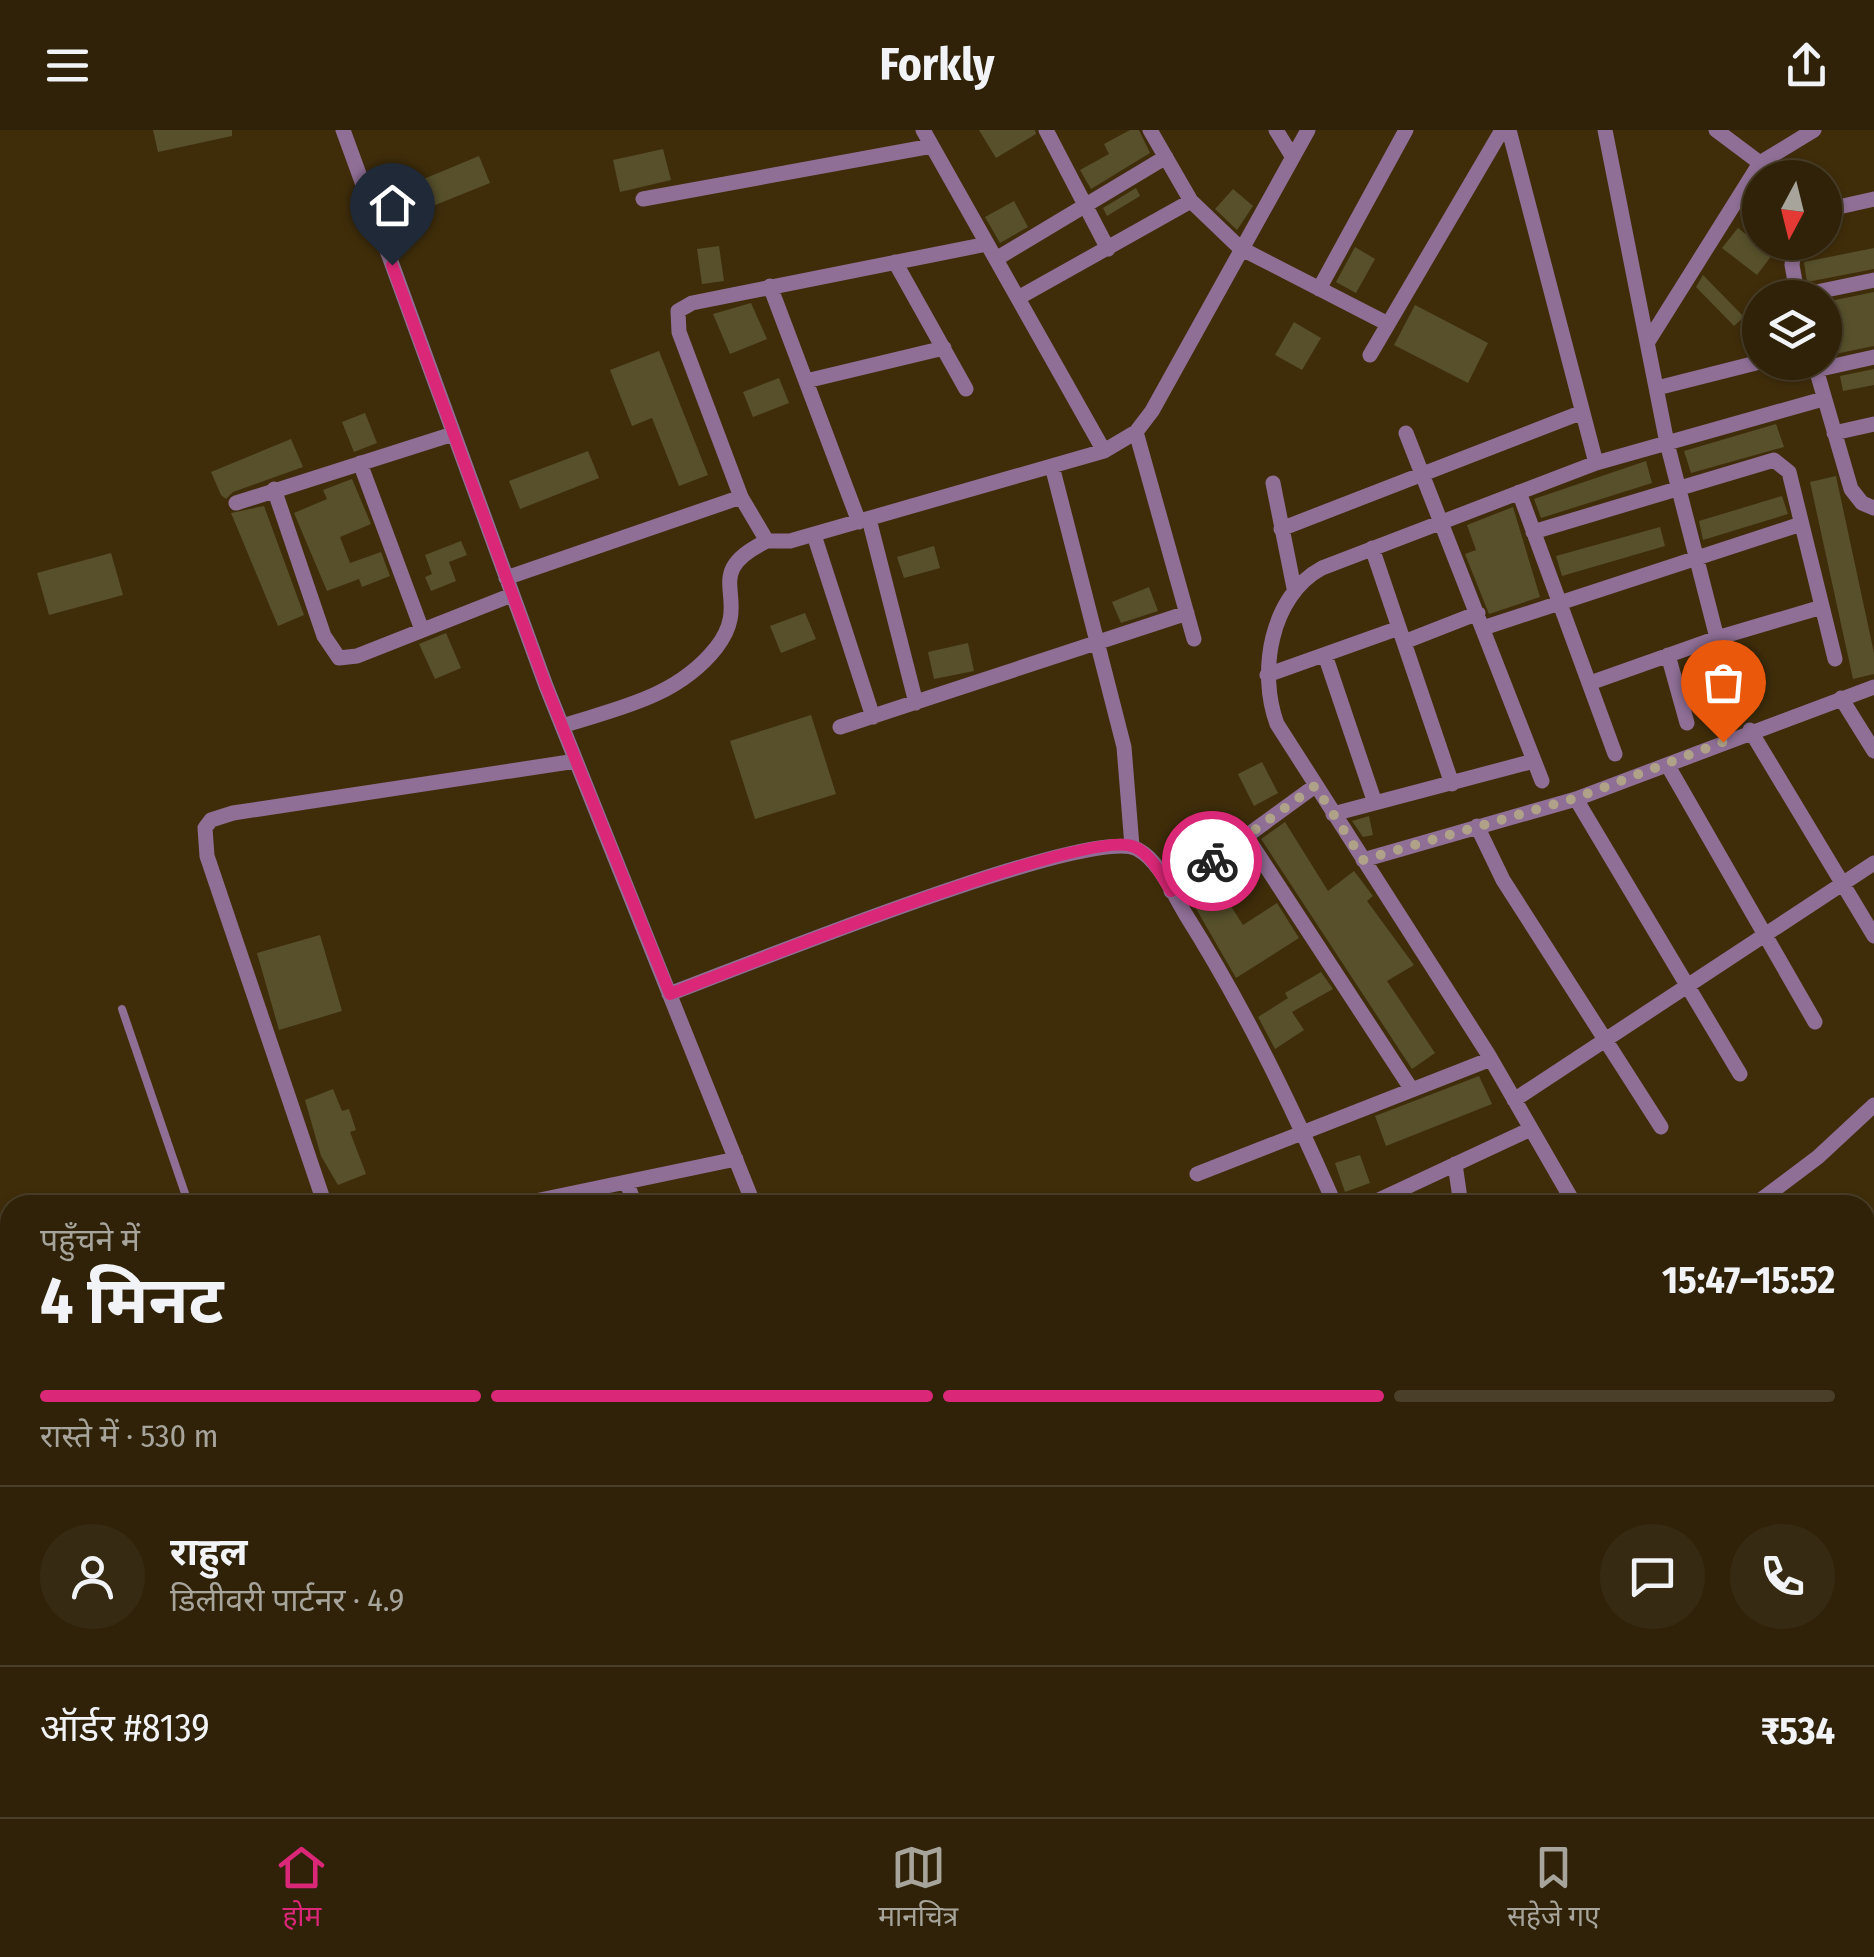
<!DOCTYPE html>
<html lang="hi">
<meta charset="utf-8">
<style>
:root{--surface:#2f2208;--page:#372a12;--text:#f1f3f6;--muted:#a7a49c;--line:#4a3f29;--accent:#db2777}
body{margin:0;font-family:"Fira Sans Condensed","Noto Sans Devanagari",sans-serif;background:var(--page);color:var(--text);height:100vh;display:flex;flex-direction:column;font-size:38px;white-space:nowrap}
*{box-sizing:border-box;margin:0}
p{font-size:32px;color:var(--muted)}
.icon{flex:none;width:55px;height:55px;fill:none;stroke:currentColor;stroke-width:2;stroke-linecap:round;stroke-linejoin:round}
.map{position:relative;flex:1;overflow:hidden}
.details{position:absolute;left:0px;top:1065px;width:1875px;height:622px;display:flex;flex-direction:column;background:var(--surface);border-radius:30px 30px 0 0;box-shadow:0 2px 8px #0004,0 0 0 2px var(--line)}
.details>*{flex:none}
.needle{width:65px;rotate:187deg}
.fabs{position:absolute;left:1742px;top:30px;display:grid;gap:20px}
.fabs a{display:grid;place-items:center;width:100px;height:100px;border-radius:50%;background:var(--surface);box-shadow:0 2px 8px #0004,0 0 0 2px var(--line);font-size:50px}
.pin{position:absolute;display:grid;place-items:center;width:85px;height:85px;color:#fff;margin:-102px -42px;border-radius:50% 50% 50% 0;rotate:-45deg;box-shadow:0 0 10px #0007}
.pin .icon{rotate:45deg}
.courier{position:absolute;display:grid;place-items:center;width:100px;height:100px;margin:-50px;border:8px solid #db2777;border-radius:50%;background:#fff;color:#222;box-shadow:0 2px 12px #0007}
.summary em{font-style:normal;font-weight:700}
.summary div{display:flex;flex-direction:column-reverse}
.summary{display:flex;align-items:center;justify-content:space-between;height:170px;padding:0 40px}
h1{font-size:65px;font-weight:700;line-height:75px}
.bar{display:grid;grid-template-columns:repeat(4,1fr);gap:15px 10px;align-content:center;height:120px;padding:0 40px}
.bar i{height:12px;border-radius:8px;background:var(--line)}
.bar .selected{background:var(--accent)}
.bar p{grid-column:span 4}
.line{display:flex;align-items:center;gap:25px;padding:0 40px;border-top:2px solid var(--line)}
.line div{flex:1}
.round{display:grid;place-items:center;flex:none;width:105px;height:105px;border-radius:52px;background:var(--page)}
header{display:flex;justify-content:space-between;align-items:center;height:130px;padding:0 40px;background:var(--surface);font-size:45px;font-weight:700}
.tab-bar{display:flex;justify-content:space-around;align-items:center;height:140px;border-top:2px solid var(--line);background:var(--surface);font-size:28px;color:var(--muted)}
.tab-bar a{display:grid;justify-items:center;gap:5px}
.tab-bar .selected{color:var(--accent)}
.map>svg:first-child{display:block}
.water{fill:#296569;stroke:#648a87;stroke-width:2.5}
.building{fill:#57502b}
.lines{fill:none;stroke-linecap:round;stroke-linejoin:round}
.lane{stroke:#8f6f96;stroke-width:8}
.street{stroke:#8f6f96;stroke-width:15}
.done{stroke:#afa289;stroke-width:10;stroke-dasharray:0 18}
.route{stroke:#db2777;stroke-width:12}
</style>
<header><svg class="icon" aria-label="menu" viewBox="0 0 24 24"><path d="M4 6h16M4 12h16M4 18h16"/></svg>Forkly<svg class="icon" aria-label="share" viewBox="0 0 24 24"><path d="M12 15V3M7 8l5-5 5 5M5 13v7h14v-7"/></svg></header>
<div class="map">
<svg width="1874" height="1687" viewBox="0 0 1874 1687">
<rect width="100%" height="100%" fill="#3f2d0a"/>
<!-- water -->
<path class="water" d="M1865,1519L1874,1533V1687H1386L1384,1678H1865Z
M1126,1678H1155L1175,1687H1123Z"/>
<!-- building -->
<path class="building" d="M153,0H232V6L158,22Z
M979,0H1035L1036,4L996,28Z
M1130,0H1139L1150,23L1091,59L1080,40L1109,24L1104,14Z
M663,19L671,50L620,62L613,30Z
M479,26L490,53L413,84L402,58Z
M1136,58L1140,66L1107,86L1103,78Z
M1233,59L1253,76L1237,100L1215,79Z
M1014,71L1028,97L1000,113L985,87Z
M1738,98L1772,125L1757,145L1722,118Z
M719,116L724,151L702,154L697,119Z
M1355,117L1375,129L1356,163L1336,152Z
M1874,118V139L1807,152L1804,132Z
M1703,145L1744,187L1734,196L1696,157Z
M1874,162V216L1835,224L1833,215L1825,217V190L1833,189L1830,171Z
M751,173L767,209L730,224L713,184Z
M1415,175L1488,213L1468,253L1394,215Z
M1294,192L1321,208L1302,240L1275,225Z
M659,221L708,345L679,356L652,288L632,296L610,240Z
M1874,239V255L1843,261L1840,246Z
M779,248L789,273L753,287L743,262Z
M365,283L377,313L354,322L342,292Z
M1776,294L1784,317L1691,343L1684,321Z
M291,309L303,337L233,362L226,369L221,365L211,342Z
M588,321L599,348L520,379L509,351Z
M1646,331L1652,353L1541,388L1534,369Z
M1836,346L1874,523V544L1853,549L1810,352Z
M352,349L371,394L340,407L350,433L381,422L390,446L362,457L359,449L327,461L294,383L327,369L323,360Z
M1782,366L1788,384L1703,410L1699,391Z
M264,376L304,485L278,496L231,383Z
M1513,377L1540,467L1489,484L1465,424L1476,420L1467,395Z
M1660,397L1665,416L1562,446L1556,426Z
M461,411L467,425L449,432L456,451L431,461L425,447L432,444L425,425Z
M934,416L940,438L904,448L897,427Z
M111,423L123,465L49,485L37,443Z
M1149,457L1158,481L1121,493L1112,472Z
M805,483L816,509L781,523L770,496Z
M446,503L461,538L435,549L419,514Z
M968,513L974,541L934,549L928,522Z
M811,585L836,664L755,689L730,611Z
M1262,632L1278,663L1254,676L1238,644Z
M1369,686L1373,705L1363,707L1352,691Z
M1285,692L1328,761L1354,741L1373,766L1367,771L1414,835L1387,851L1435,923L1412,939L1261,709Z
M1243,722L1260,748L1227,770L1243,795L1277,773L1299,808L1236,848L1187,763Z
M320,805L342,881L279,900L257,823Z
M1321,842L1333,859L1292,882L1304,900L1275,919L1258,887L1288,868L1285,863Z
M1479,946L1492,974L1386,1016L1375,986Z
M333,959L342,981L349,979L356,1000L350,1002L366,1044L338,1055L321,1026L305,970Z
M1360,1025L1370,1053L1345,1062L1335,1033Z"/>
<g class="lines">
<!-- lane -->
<path class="lane" d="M122,879L189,1075"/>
<!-- street -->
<path class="street" d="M343,0L546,556L754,1075
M923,0L1104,321
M1046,0L1108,119
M1150,0L1191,71L1240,118L1388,194
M1276,0L1292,26
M1509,0L1596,333
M1605,0L1667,313L1717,508
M1716,0L1760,33
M643,69L932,16
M1825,80L1874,69
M1795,112L1792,135L1798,168
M987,114L692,173L678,181L679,202L741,367L767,411H790L1104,321L1136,302L1152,281L1308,0
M996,129L1166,27
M895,132L966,259
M770,156L859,392
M1319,159L1406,0
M1797,166L1874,150
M1018,168L1191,71
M1649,210L1760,33L1814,0
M1370,225L1502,0
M1814,232L1851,359L1862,373L1874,378
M1816,240L1874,227
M806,251L944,218
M1657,258L1760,232
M1136,302L1194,509
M1406,303L1542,651
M1834,303L1874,294
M360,333L422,500
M1052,336L1124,617L1132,716
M1273,353L1294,458
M274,359L324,506L339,528L357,526L512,465
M1519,362L1615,624
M236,373L453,304
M869,389L916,573
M1281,399L1580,283
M1533,402L1774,330L1789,342L1835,529
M814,405L873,587
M1372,418L1452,654
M506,448L741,367
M1483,498L1801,394
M1404,512L1478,483
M1325,525L1375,673
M1668,525L1687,593
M1267,545L1399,498
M1590,553L1717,508L1822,477
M1841,568L1874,621
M562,596C619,578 677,567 716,518C756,467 696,445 767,411
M840,597L1187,483
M1750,600L1874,806
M1668,636L1815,892
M1576,669L1740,944
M1333,684L1534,631
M1477,696L1503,750L1661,997
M1246,706L1412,960
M1363,730L1576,669L1874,557
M1171,761L1315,656
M669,864C737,839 1091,694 1137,719C1160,731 1173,764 1186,785C1245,879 1291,974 1335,1075
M1514,970L1874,733
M1455,1034L1461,1075
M1197,1044L1491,929
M627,1053L635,1075
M325,1075L207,726L205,698L211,690L233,683L576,631
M516,1075L736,1029
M1368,1075L1531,999
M1575,1075L1488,924L1277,594C1258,543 1270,466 1322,438L1596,333L1823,269
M1754,1075L1818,1027L1874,975
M0,1163L10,1162
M0,1440L10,1472
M56,1678L58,1687
M144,1678L146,1687
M249,1678L251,1687
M359,1678V1687
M990,1678L993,1687"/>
</g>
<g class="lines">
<!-- done -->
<path class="done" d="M1212,731L1315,656L1363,730L1576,668L1723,612"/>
<!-- route -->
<path class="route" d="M392,135L546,556L670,864C738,838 1083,699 1132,716C1150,722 1161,745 1171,761L1212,731"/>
</g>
</svg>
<div class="fabs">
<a><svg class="needle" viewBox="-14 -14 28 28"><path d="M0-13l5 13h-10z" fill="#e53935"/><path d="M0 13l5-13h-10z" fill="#a7a49c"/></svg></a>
<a><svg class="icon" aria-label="layers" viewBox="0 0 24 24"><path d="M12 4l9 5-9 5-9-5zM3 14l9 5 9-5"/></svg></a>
</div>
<div class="pin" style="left:1723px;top:612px;background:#ea580c"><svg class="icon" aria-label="bag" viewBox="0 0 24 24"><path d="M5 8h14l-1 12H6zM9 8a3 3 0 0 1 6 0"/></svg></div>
<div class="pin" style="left:392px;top:135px;background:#1f2937"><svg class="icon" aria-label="home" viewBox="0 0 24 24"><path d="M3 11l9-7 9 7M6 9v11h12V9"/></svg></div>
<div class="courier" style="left:1212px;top:731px"><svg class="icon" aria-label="bike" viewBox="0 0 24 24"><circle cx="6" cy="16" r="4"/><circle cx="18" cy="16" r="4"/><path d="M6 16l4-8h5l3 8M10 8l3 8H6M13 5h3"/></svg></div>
<section class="details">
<div class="summary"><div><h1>4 मिनट</h1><p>पहुँचने में</p></div><em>15:47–15:52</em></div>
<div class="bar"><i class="selected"></i><i class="selected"></i><i class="selected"></i><i></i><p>रास्ते में · 530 m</p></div>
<div class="line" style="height:180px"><a class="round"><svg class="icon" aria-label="person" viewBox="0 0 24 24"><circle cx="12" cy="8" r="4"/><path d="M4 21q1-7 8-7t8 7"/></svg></a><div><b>राहुल</b><p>डिलीवरी पार्टनर · 4.9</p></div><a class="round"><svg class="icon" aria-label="chat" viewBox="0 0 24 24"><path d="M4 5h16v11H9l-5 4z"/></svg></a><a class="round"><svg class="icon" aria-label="phone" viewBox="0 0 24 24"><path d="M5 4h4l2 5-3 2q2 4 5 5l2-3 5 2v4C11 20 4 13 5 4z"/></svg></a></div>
<div class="line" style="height:130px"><div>ऑर्डर #8139</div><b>₹534</b></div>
</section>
</div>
<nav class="tab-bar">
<a class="selected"><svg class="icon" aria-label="home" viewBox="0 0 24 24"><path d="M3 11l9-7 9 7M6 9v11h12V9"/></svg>होम</a>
<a><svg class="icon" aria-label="map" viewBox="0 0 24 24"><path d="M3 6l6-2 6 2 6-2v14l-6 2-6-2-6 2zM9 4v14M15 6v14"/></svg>मानचित्र</a>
<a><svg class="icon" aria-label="saved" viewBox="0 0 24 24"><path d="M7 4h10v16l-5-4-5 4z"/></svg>सहेजे गए</a>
</nav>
